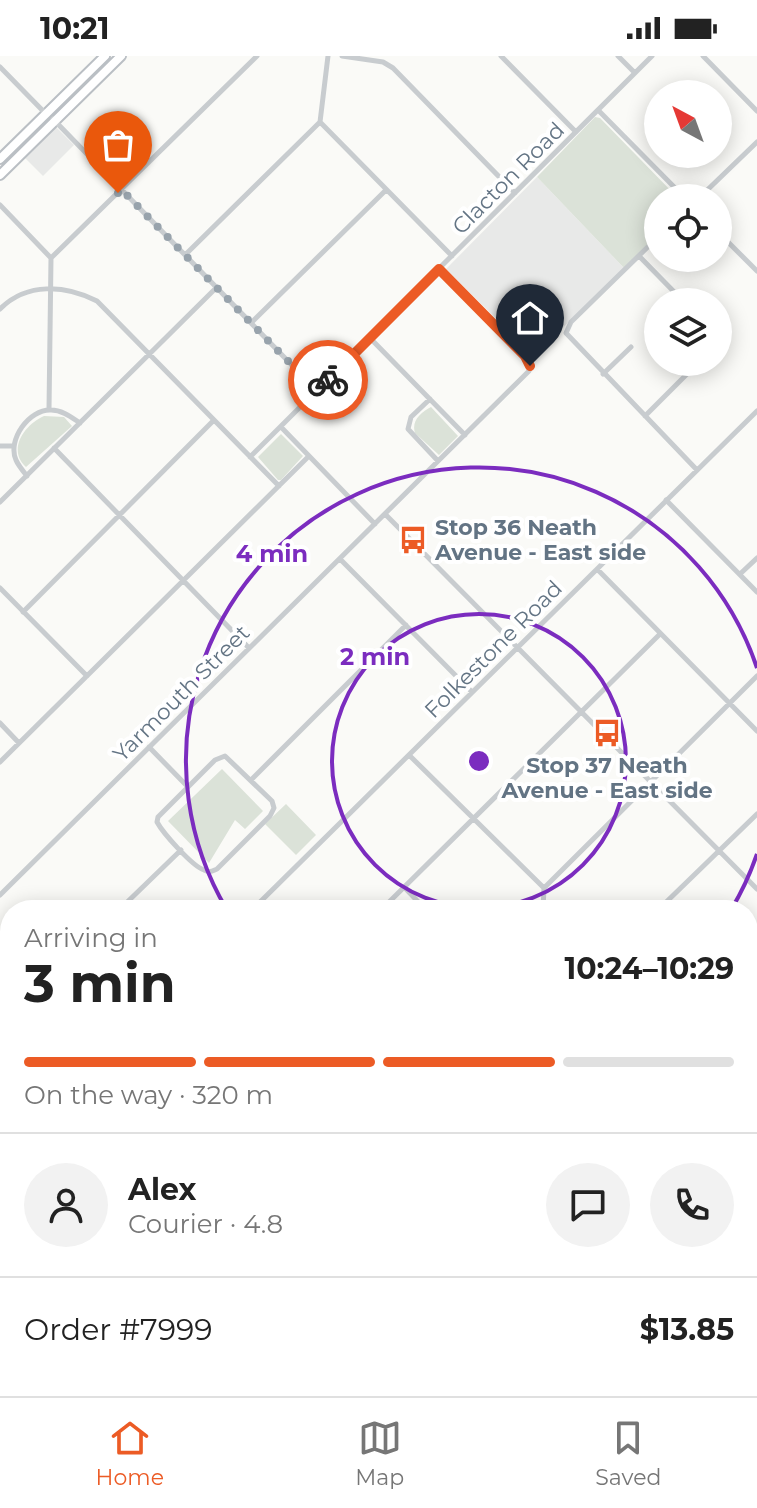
<!DOCTYPE html>
<meta charset="utf-8">
<style>
:root{--surface:#fff;--page:#f2f2f2;--text:#222;--muted:#767676;--line:#e0e0e0;--accent:#ec5b25}
body{margin:0;font-family:Montserrat,sans-serif;background:var(--page);color:var(--text);height:100vh;display:flex;flex-direction:column;font-size:30px;white-space:nowrap}
*{box-sizing:border-box;margin:0}
p{font-size:26px;color:var(--muted)}
.icon{flex:none;width:44px;height:44px;fill:none;stroke:currentColor;stroke-width:2;stroke-linecap:round;stroke-linejoin:round}
.map{position:relative;flex:1;overflow:hidden}
.panel{position:absolute;left:0px;top:844px;width:758px;height:496px;display:flex;flex-direction:column;background:var(--surface);border-radius:32px 32px 0 0;box-shadow:0 4px 20px #0003}
.panel>*{flex:none}
.needle{width:52px;rotate:319deg}
.tools{position:absolute;left:644px;top:24px;display:grid;gap:16px}
.tools a{display:grid;place-items:center;width:88px;height:88px;border-radius:50%;background:var(--surface);box-shadow:0 4px 20px #0003;font-size:40px}
.pin{position:absolute;display:grid;place-items:center;width:68px;height:68px;color:#fff;margin:-82px -34px;border-radius:50% 50% 50% 0;rotate:-45deg;box-shadow:0 0 8px #0007}
.pin .icon{rotate:45deg}
.courier{position:absolute;display:grid;place-items:center;width:80px;height:80px;margin:-40px;border:6px solid #ec5b25;border-radius:50%;background:#fff;color:#222;box-shadow:0 2px 10px #0007}
.overview em{font-style:normal;font-weight:700}
.overview div{display:flex;flex-direction:column-reverse}
.overview{display:flex;align-items:center;justify-content:space-between;height:136px;padding:0 24px}
h1{font-size:52px;font-weight:700;line-height:60px}
.bar{display:grid;grid-template-columns:repeat(4,1fr);gap:12px 8px;align-content:center;height:96px;padding:0 24px}
.bar i{height:10px;border-radius:6px;background:var(--line)}
.bar .selected{background:var(--accent)}
.bar p{grid-column:span 4}
.line{display:flex;align-items:center;gap:20px;padding:0 24px;border-top:2px solid var(--line)}
.line div{flex:1}
.round{display:grid;place-items:center;flex:none;width:84px;height:84px;border-radius:42px;background:var(--page)}
.status{display:flex;justify-content:space-between;align-items:center;height:56px;padding:0 40px;background:var(--surface);direction:ltr}
.status svg{height:22px;fill:currentColor}
.tabs{display:flex;justify-content:space-around;align-items:center;height:112px;border-top:2px solid var(--line);background:var(--surface);font-size:22px;color:var(--muted)}
.tabs a{display:grid;justify-items:center;gap:4px}
.tabs .selected{color:var(--accent)}
.map>svg:first-child{display:block}
.built{fill:#e8e9e8}
.green{fill:#dbe2d8}
.lines{fill:none;stroke-linecap:round;stroke-linejoin:round}
.secondary-casing{stroke:#babfc4;stroke-width:12}
.primary-casing{stroke:#bbbfc3;stroke-width:13}
.minor{stroke:#c8cccf;stroke-width:5}
.secondary{stroke:#fff;stroke-width:8}
.primary{stroke:#fff;stroke-width:9}
.done{stroke:#98a3ac;stroke-width:8;stroke-dasharray:0 14.4}
.route{stroke:#ec5b25;stroke-width:10}
.ring{fill:none;stroke:#7b2cbf;stroke-width:4}
.labels{text-anchor:middle;stroke-width:8;stroke-linejoin:round;paint-order:stroke}
.street-label{font-size:22px;fill:#637484;stroke:#fff}
.poi-label{font-size:22px;font-weight:bold;fill:#637484;stroke:#fff;text-anchor:start}
.centre{fill:#7b2cbf;stroke:#fff;stroke-width:4}
.ring-label{font-size:24px;text-anchor:middle;font-weight:bold;fill:#7b2cbf;stroke:#fff;stroke-width:8;stroke-linejoin:round;paint-order:stroke}
</style>
<div class="status"><b>10:21</b><svg viewBox="0 0 49 12"><path d="M0 12V9h3v3zM5 12V6h3v6zM10 12V3h3v9zM15 12V0h3v12zM26 1h20v11H26zM47 4h2v5h-2z"/></svg></div>
<div class="map">
<svg width="757" height="1340" viewBox="0 0 757 1340">
<rect width="100%" height="100%" fill="#fafaf7"/>
<!-- built -->
<path class="built" d="M54,69L74,89L43,120L23,100Z
M537,121L624,212L534,300L446,213Z"/>
<!-- green -->
<path class="green" d="M595,61L600,62L678,142H658V180L624,212L537,121Z
M431,351L458,380L439,399L415,377C411,365 421,356 431,351Z
M44,360L64,361L72,370L26,411C7,394 24,369 44,360Z
M281,378L303,400L281,424H278L258,401Z
M222,713L263,755L245,773L235,764L209,807L168,765Z
M286,748L316,779L296,799L265,768Z"/>
<g class="lines">
<defs>
<path id="secondary" d="M0,103L105,0
M0,119L121,0
M748,953L757,944
M357,1340L368,1330"/>
<path id="primary" d="M0,1134L10,1144
M0,1151L10,1160
M180,1330L189,1340
M192,1330L201,1340"/>
</defs>
<!-- secondary casing -->
<use href="#secondary" class="secondary-casing"/>
<!-- primary casing -->
<use href="#primary" class="primary-casing"/>
<!-- minor -->
<path class="minor" d="M342,0L383,6L393,12L515,137
M501,0L576,76
M618,0L635,17
M703,0L757,55
M0,11L47,59
M598,54L685,142
M53,63L317,335
M320,66L452,200
M699,142L757,86
M0,149L51,202L49,353
M718,176L757,215
M658,181L571,266L566,277L697,414
M185,199L320,66L328,0
M639,200L684,246
M51,202L257,0
M0,253C27,226 65,229 97,245L279,430
M251,267L386,134
M370,282L465,379
M603,318L631,291
M430,343L411,361L408,373L438,405
M645,360L699,306
M281,371L375,468
M0,390H14
M54,392L249,592
M250,401L652,0
M27,420C23,415 18,409 16,404C7,384 29,353 51,354C62,354 71,361 80,367
M666,444L757,536
M0,446L217,231
M385,458L757,833
M340,503L472,636
M597,513L757,675
M740,518L757,502
M0,532L87,620
M23,556L214,364
M0,667L19,687
M149,691L188,731
M409,699L544,832
M225,700L272,745L274,752L270,760L217,813C212,815 210,817 204,814C192,810 163,777 157,766L158,761L215,704Z
M0,706L309,400
M251,724L406,569
M404,831L426,854
M0,839L529,315L530,306L525,300L439,213
M119,854L181,794
M252,854L757,355
M381,854L660,578
M543,854L544,832L757,620
M658,854L757,758
M748,905L757,911
M0,914L10,924
M0,972L10,962
M748,982L757,991
M0,1103L10,1093
M748,1103L757,1094
M748,1184L757,1193
M0,1207L10,1198
M748,1244L757,1253
M748,1245L757,1236
M0,1256L10,1266
M74,1330L83,1340
M337,1330L347,1340
M513,1330L528,1340
M686,1330L696,1340
M162,1340L172,1330
M652,1340L662,1330"/>
<!-- secondary -->
<use href="#secondary" class="secondary"/>
<!-- primary -->
<use href="#primary" class="primary"/>
</g>
<g class="lines">
<!-- done -->
<path class="done" d="M118,137L121,133L317,335L328,324"/>
<!-- route -->
<path class="route" d="M328,324L439,213L525,300L530,310"/>
</g>
<!-- distance rings -->
<g class="ring">
<circle cx="479" cy="705" r="147"/>
<path d="M757 798A293 293 0 0 1 731 854M227 854A293 293 0 1 1 757 612"/>
</g>
<!-- icons -->
<defs>
<symbol id="bus-bare" viewBox="-9 -9 18 18"><path d="M-5-6H5V4H4V6H2V4H-2V6H-4V4H-5ZM-3.5-4V0h7V-4ZM-3.5 1.2v1.5H-2V1.2ZM2 1.2v1.5H3.5V1.2Z" fill="#ec5b25" stroke="#fff" stroke-width="2.5" paint-order="stroke"/></symbol>
</defs>
<g fill-rule="evenodd">
<use href="#bus-bare" x="393" y="464" width="40" height="40"/>
<use href="#bus-bare" x="587" y="657" width="40" height="40"/>
</g>
<g class="labels">
<!-- street labels -->
<g class="street-label">
<text transform="translate(508 122) rotate(-45)" y="8">Clacton Road</text>
<text transform="translate(493 593) rotate(-45)" y="8">Folkestone Road</text>
<text transform="translate(181 637) rotate(-45)" y="8">Yarmouth Street</text>
</g>
<!-- poi labels -->
<g class="poi-label">
<text x="435" y="479">Stop 36 Neath<tspan x="435" dy="25">Avenue - East side</tspan></text>
<text x="607" y="717" text-anchor="middle">Stop 37 Neath<tspan x="607" dy="25">Avenue - East side</tspan></text>
</g>
</g>
<circle cx="479" cy="705" r="12" class="centre"/>
<g class="ring-label">
<text x="272" y="506">4 min</text>
<text x="375" y="609">2 min</text>
</g>
</svg>
<div class="tools">
<a><svg class="needle" viewBox="-14 -14 28 28"><path d="M0-13l5 13h-10z" fill="#e53935"/><path d="M0 13l5-13h-10z" fill="#767676"/></svg></a>
<a><svg class="icon" aria-label="locate" viewBox="0 0 24 24"><circle cx="12" cy="12" r="6"/><path d="M12 2v4M12 18v4M2 12h4M18 12h4"/></svg></a>
<a><svg class="icon" aria-label="layers" viewBox="0 0 24 24"><path d="M12 4l9 5-9 5-9-5zM3 14l9 5 9-5"/></svg></a>
</div>
<div class="pin" style="left:118px;top:137px;background:#ea580c"><svg class="icon" aria-label="bag" viewBox="0 0 24 24"><path d="M5 8h14l-1 12H6zM9 8a3 3 0 0 1 6 0"/></svg></div>
<div class="pin" style="left:530px;top:310px;background:#1f2937"><svg class="icon" aria-label="home" viewBox="0 0 24 24"><path d="M3 11l9-7 9 7M6 9v11h12V9"/></svg></div>
<div class="courier" style="left:328px;top:324px"><svg class="icon" aria-label="bike" viewBox="0 0 24 24"><circle cx="6" cy="16" r="4"/><circle cx="18" cy="16" r="4"/><path d="M6 16l4-8h5l3 8M10 8l3 8H6M13 5h3"/></svg></div>
<section class="panel">
<div class="overview"><div><h1>3 min</h1><p>Arriving in</p></div><em>10:24–10:29</em></div>
<div class="bar"><i class="selected"></i><i class="selected"></i><i class="selected"></i><i></i><p>On the way · 320 m</p></div>
<div class="line" style="height:144px"><a class="round"><svg class="icon" aria-label="person" viewBox="0 0 24 24"><circle cx="12" cy="8" r="4"/><path d="M4 21q1-7 8-7t8 7"/></svg></a><div><b>Alex</b><p>Courier · 4.8</p></div><a class="round"><svg class="icon" aria-label="chat" viewBox="0 0 24 24"><path d="M4 5h16v11H9l-5 4z"/></svg></a><a class="round"><svg class="icon" aria-label="phone" viewBox="0 0 24 24"><path d="M5 4h4l2 5-3 2q2 4 5 5l2-3 5 2v4C11 20 4 13 5 4z"/></svg></a></div>
<div class="line" style="height:104px"><div>Order #7999</div><b>$13.85</b></div>
</section>
</div>
<nav class="tabs">
<a class="selected"><svg class="icon" aria-label="home" viewBox="0 0 24 24"><path d="M3 11l9-7 9 7M6 9v11h12V9"/></svg>Home</a>
<a><svg class="icon" aria-label="map" viewBox="0 0 24 24"><path d="M3 6l6-2 6 2 6-2v14l-6 2-6-2-6 2zM9 4v14M15 6v14"/></svg>Map</a>
<a><svg class="icon" aria-label="saved" viewBox="0 0 24 24"><path d="M7 4h10v16l-5-4-5 4z"/></svg>Saved</a>
</nav>
